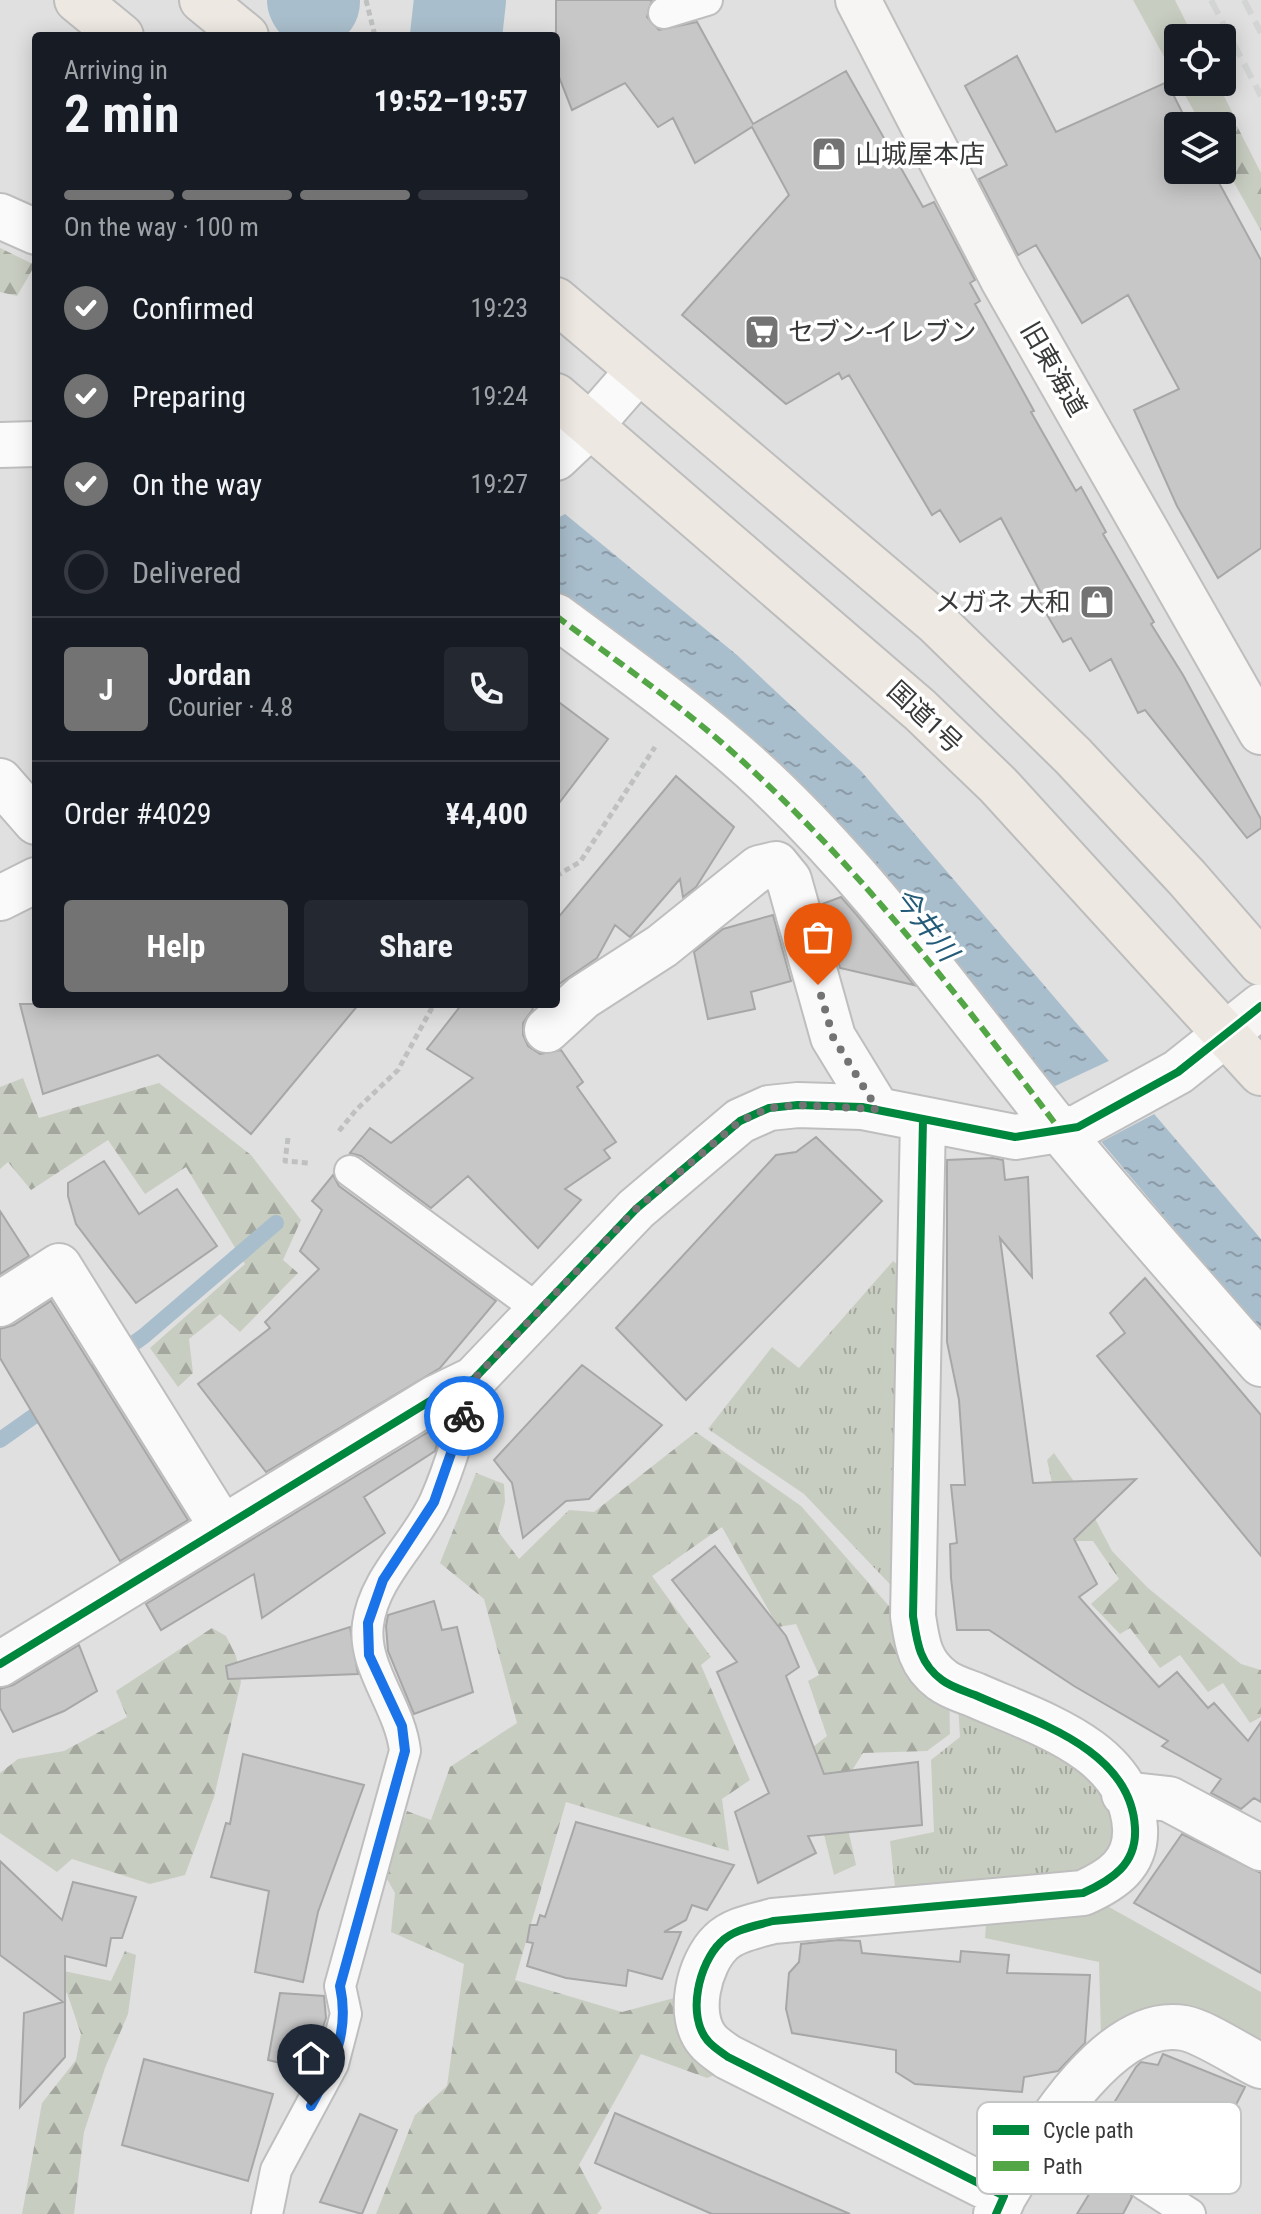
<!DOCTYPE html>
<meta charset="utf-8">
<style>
:root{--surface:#171b24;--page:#242831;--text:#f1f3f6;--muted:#9ea1a6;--line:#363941;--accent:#737373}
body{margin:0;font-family:"Roboto Condensed","Noto Sans JP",sans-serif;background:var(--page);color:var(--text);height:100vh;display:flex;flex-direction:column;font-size:30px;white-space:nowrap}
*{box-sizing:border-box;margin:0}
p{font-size:26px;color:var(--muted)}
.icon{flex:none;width:44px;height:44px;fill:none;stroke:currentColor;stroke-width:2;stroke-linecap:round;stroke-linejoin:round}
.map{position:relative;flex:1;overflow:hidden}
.details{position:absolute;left:32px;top:32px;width:528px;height:976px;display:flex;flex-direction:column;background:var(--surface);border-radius:8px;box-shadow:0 4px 20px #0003}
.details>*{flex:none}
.tools{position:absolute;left:1164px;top:24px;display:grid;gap:16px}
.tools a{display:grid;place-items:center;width:72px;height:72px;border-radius:8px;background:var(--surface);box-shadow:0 4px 20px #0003;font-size:40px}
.pin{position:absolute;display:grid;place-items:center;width:68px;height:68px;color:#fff;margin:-82px -34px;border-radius:50% 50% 50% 0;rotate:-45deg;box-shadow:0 0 8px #0007}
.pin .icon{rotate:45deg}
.courier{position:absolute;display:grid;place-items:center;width:80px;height:80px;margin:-40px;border:6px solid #1a73e8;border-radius:50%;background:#fff;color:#222;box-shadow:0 2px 10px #0007}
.summary em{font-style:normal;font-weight:700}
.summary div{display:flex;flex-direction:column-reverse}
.summary{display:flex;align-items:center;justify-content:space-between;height:136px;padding:0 32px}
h1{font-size:52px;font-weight:700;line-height:60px}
.bar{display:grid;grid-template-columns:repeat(4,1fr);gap:12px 8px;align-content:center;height:96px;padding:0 32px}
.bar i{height:10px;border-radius:6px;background:var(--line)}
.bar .on{background:var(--accent)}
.bar p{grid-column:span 4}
.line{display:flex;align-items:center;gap:20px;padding:0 32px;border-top:2px solid var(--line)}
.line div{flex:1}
.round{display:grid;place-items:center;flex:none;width:84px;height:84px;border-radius:8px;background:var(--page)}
ol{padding:0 32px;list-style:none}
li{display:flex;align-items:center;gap:24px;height:88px}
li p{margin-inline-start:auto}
li .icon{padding:8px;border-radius:50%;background:var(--accent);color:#fff;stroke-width:4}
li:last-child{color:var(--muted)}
li i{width:44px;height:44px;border:4px solid var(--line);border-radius:50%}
.action{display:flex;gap:16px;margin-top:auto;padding:16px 32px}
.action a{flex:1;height:92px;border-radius:8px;background:var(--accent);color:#fff;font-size:32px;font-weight:700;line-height:92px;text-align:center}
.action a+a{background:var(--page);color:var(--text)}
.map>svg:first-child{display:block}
.green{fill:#c8cdc1}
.forest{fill:url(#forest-firs)}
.park{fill:url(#park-tufts)}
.water{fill:url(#water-ripples)}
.pier{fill:#e0e0e0}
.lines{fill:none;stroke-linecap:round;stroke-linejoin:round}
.stream{stroke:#a9becc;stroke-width:16}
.river{stroke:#a9becc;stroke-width:92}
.building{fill:#c8c7c7;stroke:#a7a7a7;stroke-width:2}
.lane-casing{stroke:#bebebe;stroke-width:34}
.street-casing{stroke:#bebebe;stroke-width:48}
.secondary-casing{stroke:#bebebe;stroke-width:48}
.highway-casing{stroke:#bdbdbd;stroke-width:48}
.path{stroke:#bfc0c0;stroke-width:5;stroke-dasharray:6 4;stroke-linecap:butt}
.lane{stroke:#fafafa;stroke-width:30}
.street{stroke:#fafafa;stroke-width:44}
.secondary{stroke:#f7f5f3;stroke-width:44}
.highway{stroke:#eee8e2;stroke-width:44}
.rail{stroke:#d3d4d4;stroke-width:6;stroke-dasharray:16 8;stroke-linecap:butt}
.quiet{stroke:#53a645;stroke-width:6;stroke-dasharray:12 6;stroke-linecap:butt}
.cycleway-casing{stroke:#fff;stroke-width:13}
.cycleway{stroke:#00873e;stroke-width:8}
.done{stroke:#737373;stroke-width:8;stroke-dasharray:0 14.4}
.route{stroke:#1a73e8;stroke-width:10}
.labels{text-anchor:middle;stroke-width:7;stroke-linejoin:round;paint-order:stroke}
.poi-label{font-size:26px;fill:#383939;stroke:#fff;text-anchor:start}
.street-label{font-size:26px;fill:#383939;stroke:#fff}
.water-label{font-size:28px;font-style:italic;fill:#245b78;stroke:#fff}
.key{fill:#fff;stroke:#c3c4c4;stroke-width:2}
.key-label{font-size:22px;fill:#383939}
</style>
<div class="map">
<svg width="1261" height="2214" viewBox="0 0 1261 2214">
<defs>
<pattern id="forest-firs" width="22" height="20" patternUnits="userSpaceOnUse" patternTransform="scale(2)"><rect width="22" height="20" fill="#c8cdc1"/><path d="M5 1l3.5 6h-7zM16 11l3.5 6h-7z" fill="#a3a79e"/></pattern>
<pattern id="park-tufts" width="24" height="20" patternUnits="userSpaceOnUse" patternTransform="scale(2)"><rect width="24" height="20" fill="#c8cdc1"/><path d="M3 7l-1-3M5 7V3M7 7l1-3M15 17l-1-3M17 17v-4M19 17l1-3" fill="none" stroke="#a3a79e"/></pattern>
<pattern id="water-ripples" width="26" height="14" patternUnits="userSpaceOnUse" patternTransform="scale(2)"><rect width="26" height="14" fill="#a9becc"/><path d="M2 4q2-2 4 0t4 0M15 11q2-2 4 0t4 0" fill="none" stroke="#8b9ba7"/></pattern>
</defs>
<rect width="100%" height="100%" fill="#e0e0e0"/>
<!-- green -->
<path class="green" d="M1133,0H1175L1194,38H1178V82H1217L1233,114L1220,126H1202Z
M1100,1902L1261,1992V2044L1188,2009L1135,2012L1101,2036L1099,1962L985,1938L987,1912Z"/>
<!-- forest -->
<path class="forest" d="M1237,126L1261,173V231L1222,161V135Z
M0,248L35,265L17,296L0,292Z
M23,1078L39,1118L159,1083L251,1155L301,1220L283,1260L298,1273L240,1332L220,1314L189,1339L193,1373L178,1387L150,1348L245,1264L186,1167L145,1194L108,1140L31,1190L8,1162L0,1169V1087Z
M696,1432L801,1506L896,1614L949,1697L950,1734L927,1751L863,1753L853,1769L836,1774L856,1865L834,1875L804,1754L827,1736L808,1681L819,1675L796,1624L778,1627L722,1527L652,1576L711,1657L701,1665L750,1780L722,1799L729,1851L566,1802L515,1980L622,2012L689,1994L727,2070L707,2078L641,2054L579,2165L602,2208L597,2214H376L415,2115L447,2086L464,1964L391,1932L395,1893L383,1872L407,1811L431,1820L450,1767L517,1723L484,1599L440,1563L476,1473L504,1484L505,1502L498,1531L519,1559L569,1510L594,1512Z
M1054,1453L1080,1490L1112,1551L1148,1588L1241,1664L1261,1670V1717L1250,1723L1223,1683L1208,1692L1180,1655L1160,1668L1130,1628L1120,1634L1091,1604L1119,1579L1093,1541H1076L1067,1504L1056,1501L1047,1460Z
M212,1628L226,1636L236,1656L241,1682L214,1797L185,1875L150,1884L72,1859L57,1872L0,1833V1773L18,1759L64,1751L127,1717L116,1691Z
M125,1951L136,1955L128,2014L105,2068L84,2132L74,2214H22L42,2103L76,2060L81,2034L67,1993L54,1987L59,1970L111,1981Z"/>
<!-- park -->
<path class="park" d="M893,1261L902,1268L904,1599L804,1494L708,1429L772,1347L799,1368Z
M958,1704L1071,1753L1109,1804L1119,1835L1103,1867L1084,1873L895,1887L890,1841L934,1832L931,1760L960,1737Z"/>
<!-- water -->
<path class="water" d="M565,514L737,655L861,771L1261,1239V1332L869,865L712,712L556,590V519Z"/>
<!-- pier -->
<path class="pier" d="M1113,1059L1158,1112L1097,1144L1051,1088Z"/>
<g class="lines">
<!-- stream -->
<path class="stream" d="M79,1383L144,1336L276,1223
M0,1440L51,1404"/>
<!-- river -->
<path class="river" d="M313,0L314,2
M456,36L460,0"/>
</g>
<!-- building -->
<path class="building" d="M556,0H652L647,17L659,30L697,22L753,124L846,71L923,207L934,202L975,280L970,283L980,301L975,304L1034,411L1031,412L1076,491L1081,487L1106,532L1103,534L1154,622L1151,624L1183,675L1261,819V828L1247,838L1145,710L1138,713L1111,659L1090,671L1071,638L1063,642L1036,596L1041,593L1001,518L960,542L940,510L932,515L849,375L842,379L839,373L786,404L682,315L789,195L752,127L695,163L673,118L658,127L625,83L572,110L556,69Z
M1017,56L1056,132L1167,82L1189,126H1178V170H1212L1261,260V548L1218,578L1177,506L1134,410L1179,389L1128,295L1082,323L1036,245L1018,255L979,179L1007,165L965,86Z
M556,700L608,739L556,807Z
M676,776L734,827L696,887L683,897L680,879L630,937L615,925L597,958L556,986V920Z
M841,897L856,914L914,985L840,968L822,904Z
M773,915L791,981L751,992L755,1009L708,1019L694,952L723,929Z
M20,1004H359L251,1134L158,1055L43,1094Z
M462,1004H530L533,1009L523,1023V1035L528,1046L540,1054L561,1050L583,1082L577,1087L616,1142L604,1150L610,1158L565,1189L581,1200L538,1248L468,1176L431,1208L361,1156L350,1153L370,1128L391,1143L473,1078L427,1049Z
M816,1137L882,1201L686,1400L616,1328L776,1155L796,1152Z
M993,1158L1003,1160L1005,1180L1028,1177L1032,1277L1000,1238L1033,1483L1136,1479L1074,1539L1097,1584L1079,1597L1159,1687L1177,1672L1208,1708L1214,1703L1248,1741L1261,1722V1802L1254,1798L1241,1809L1211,1793L1221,1779L1162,1746L1168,1741L1074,1686L989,1630H957L951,1578L950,1544L957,1543L951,1485H965L959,1400L947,1342V1160Z
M104,1161L139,1214L177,1189L217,1246L136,1303L76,1224L68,1196V1183Z
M333,1175L339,1186L496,1301L440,1368L266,1472L198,1384L270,1328L265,1322L319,1269L300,1251L322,1210L312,1201Z
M0,1211L29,1256L0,1274Z
M1145,1278L1261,1415V1556L1097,1356L1125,1333L1110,1313Z
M51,1301L188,1520L120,1561L0,1358V1329L14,1325Z
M582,1365L662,1425L589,1499L566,1501L523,1538L512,1483L494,1460Z
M443,1423L435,1451L364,1497L385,1533L262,1618L254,1574L161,1630L146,1604Z
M715,1546L786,1636L799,1667L786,1676L824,1774L918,1762L922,1825L808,1836L816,1853L758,1883L735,1812L769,1793L717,1672L737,1662L672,1580Z
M434,1601L442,1630L457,1627L473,1692L414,1714L388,1651L386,1626L388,1615Z
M350,1627L358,1674L228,1679L226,1666Z
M79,1645L97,1691L64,1711L13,1732L0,1708V1689L13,1685Z
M243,1754L364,1785L318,1912L303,1982L255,1972L269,1891L211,1877L226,1823L230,1824Z
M576,1822L734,1865L707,1910L692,1905L686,1920L664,1932H681L662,1979L628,1970L626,1986L566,1978L527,1966L533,1943L527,1942L530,1925H537L540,1915L545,1917Z
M1182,1834L1261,1873V1973L1134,1903Z
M0,1861L62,1920L73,1882L136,1897L122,1938H111L106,1966L65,1956V2057L20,2107L24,2013L63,2002L0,1955Z
M838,1940L860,1941L862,1953L960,1962L961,1951L1009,1955L1007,1973L1090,1975L1085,2043L1058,2071L1024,2077L1022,2092L915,2084L896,2072V2050L792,2033L786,2009L789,1973L799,1962L801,1944Z
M280,1993L324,1996L326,2018L309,2070L268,2060Z
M1163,2054L1245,2087L1207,2162L1162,2139L1147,2167L1138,2169L1130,2176L1127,2185L1132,2197L1123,2214H1077L1136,2117L1112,2106L1136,2067L1141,2062L1158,2065Z
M144,2059L273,2094L248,2181L122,2145Z
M615,2113L850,2214H712L595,2163Z
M360,2114L397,2130L362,2214L320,2202Z"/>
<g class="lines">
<defs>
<path id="lane" d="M664,13L707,0
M350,1171L539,1310
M1145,2185L1190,2214
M267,2214L276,2170L333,2064L346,2014L340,1986L405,1751C400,1706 362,1667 368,1624C374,1577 416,1543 435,1501C452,1462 463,1420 474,1379"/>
<path id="street" d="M0,216L36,232
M0,445L36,444
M556,458L590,426L638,371
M556,616C622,665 690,713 751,768C869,875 961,1008 1060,1131C1125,1210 1194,1287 1261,1364
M0,781L36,822
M0,898L36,880
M547,1030L583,997L662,946L759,868L776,864L789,880L833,1037L877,1109
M923,1119L913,1616C917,1642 919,1663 942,1680C951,1687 965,1691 975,1695C1035,1722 1131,1749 1135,1828C1137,1864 1112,1880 1083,1893L773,1921C756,1926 734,1929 721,1942C699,1963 686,2016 708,2041C713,2047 721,2052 728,2057L1004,2196L996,2214
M0,1304L59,1266L222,1527
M0,1664L435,1398L474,1379L636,1209L740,1121L769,1108L798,1105L862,1107L1015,1137L1078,1127L1178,1072L1227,1033
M1124,1794L1169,1799L1261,1848
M1004,2196C1037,2141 1108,2014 1184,2028C1205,2032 1240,2056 1261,2066"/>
<path id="secondary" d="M858,0L1002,278L1261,732
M1227,1033L1261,1006"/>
<path id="highway" d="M77,0L121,36
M202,0L246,36
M556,300L937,623L1073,756L1187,878L1261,963
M556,396L920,710L998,785L1261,1073"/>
</defs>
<!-- lane casing -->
<use href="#lane" class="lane-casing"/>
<!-- street casing -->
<use href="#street" class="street-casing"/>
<!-- secondary casing -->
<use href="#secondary" class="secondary-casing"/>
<!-- highway casing -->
<use href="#highway" class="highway-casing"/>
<!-- path -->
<path class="path" d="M366,0L375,36
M556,876L580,862L655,747
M339,1131L356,1110L398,1070L434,1004
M288,1138L285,1161L309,1163"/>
<!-- lane -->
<use href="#lane" class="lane"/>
<!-- street -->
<use href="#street" class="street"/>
<!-- secondary -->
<use href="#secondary" class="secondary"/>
<!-- highway -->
<use href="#highway" class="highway"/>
<!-- rail -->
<path class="rail" d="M1211,0L1261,96
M1244,0L1261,33"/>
<!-- quiet -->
<path class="quiet" d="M556,616C622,665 692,713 752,770C867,877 966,1005 1060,1130"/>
<defs>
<path id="cycleway" d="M923,1119L913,1616C917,1642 919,1663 942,1680C951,1687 965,1691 975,1695C1035,1722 1131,1749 1135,1828C1137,1864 1112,1880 1083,1893L773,1921C756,1926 734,1929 721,1942C699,1963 686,2016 708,2041C713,2047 721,2052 728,2057L1004,2196L996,2214
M0,1664L435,1398L474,1379L636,1209L740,1121L769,1108L798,1105L862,1107L1015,1137L1078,1127L1178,1072L1261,1006"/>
</defs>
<!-- cycleway casing -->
<use href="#cycleway" class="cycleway-casing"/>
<!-- cycleway -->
<use href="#cycleway" class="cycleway"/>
</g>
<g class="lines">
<!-- done -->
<path class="done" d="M464,1416L474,1379L636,1209L740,1121L769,1108L798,1105L877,1109L833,1037L818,985"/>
<!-- route -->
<path class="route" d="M311,2106C333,2065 350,2033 340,1986L405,1751L402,1726L369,1655L368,1623L383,1580L434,1502L464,1416"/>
</g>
<!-- icons -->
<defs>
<symbol id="shop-square" viewBox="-11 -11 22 22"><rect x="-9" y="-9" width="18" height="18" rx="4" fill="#737373" stroke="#fff"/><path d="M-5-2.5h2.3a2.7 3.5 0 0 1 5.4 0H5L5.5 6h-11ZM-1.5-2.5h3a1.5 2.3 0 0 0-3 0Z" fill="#fff"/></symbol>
<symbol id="supermarket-square" viewBox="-11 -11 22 22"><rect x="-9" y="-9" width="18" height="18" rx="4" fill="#737373" stroke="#fff"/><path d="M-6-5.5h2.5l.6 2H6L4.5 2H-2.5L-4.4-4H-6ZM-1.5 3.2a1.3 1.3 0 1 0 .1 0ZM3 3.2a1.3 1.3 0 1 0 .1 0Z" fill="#fff"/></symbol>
</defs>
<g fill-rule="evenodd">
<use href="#shop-square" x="809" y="134" width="40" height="40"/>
<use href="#supermarket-square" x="742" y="312" width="40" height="40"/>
<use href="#shop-square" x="1077" y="582" width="40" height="40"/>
</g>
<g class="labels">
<!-- poi labels -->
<g class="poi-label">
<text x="855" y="163">山城屋本店</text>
<text x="788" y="341">セブン-イレブン</text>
<text x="1071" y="611" text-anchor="end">メガネ 大和</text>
</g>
<!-- street labels -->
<g class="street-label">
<text transform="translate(1054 369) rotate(60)" y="9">旧東海道</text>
<text transform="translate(925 717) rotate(43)" y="9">国道1号</text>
</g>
<!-- water labels -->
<g class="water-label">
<text transform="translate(926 924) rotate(52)" y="10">今井川</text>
</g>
</g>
<!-- legend -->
<rect x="977" y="2102" width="264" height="92" rx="12" class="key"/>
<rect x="993" y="2125" width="36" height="10" fill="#00873e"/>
<rect x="993" y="2161" width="36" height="10" fill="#53a645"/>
<g class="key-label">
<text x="1043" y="2138">Cycle path</text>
<text x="1043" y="2174">Path</text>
</g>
</svg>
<div class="tools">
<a><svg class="icon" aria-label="locate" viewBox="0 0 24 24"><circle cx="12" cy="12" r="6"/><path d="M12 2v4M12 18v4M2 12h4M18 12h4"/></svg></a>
<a><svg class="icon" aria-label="layers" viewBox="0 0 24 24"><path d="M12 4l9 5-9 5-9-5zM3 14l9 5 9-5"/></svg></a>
</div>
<div class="pin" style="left:818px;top:985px;background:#ea580c"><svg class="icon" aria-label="bag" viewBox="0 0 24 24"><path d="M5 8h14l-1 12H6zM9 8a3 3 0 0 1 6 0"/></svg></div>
<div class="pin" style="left:311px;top:2106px;background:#1f2937"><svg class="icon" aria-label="home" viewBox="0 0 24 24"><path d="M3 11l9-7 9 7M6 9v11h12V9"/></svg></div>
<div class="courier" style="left:464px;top:1416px"><svg class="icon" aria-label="bike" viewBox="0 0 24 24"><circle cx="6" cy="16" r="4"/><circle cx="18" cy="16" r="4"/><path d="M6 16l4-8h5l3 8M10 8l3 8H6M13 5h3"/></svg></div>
<section class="details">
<div class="summary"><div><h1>2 min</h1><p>Arriving in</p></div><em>19:52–19:57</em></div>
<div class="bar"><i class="on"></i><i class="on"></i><i class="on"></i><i></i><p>On the way · 100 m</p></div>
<ol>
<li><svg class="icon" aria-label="check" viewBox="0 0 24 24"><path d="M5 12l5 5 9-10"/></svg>Confirmed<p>19:23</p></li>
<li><svg class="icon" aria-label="check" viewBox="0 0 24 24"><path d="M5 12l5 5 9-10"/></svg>Preparing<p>19:24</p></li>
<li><svg class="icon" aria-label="check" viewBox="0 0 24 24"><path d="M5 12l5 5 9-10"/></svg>On the way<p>19:27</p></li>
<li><i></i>Delivered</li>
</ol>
<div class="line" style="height:144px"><b class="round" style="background:var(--accent);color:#fff">J</b><div><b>Jordan</b><p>Courier · 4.8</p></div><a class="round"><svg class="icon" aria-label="phone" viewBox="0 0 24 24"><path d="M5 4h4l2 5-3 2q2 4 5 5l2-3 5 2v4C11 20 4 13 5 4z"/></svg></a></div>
<div class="line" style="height:104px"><div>Order #4029</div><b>¥4,400</b></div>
<div class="action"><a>Help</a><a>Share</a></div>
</section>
</div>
